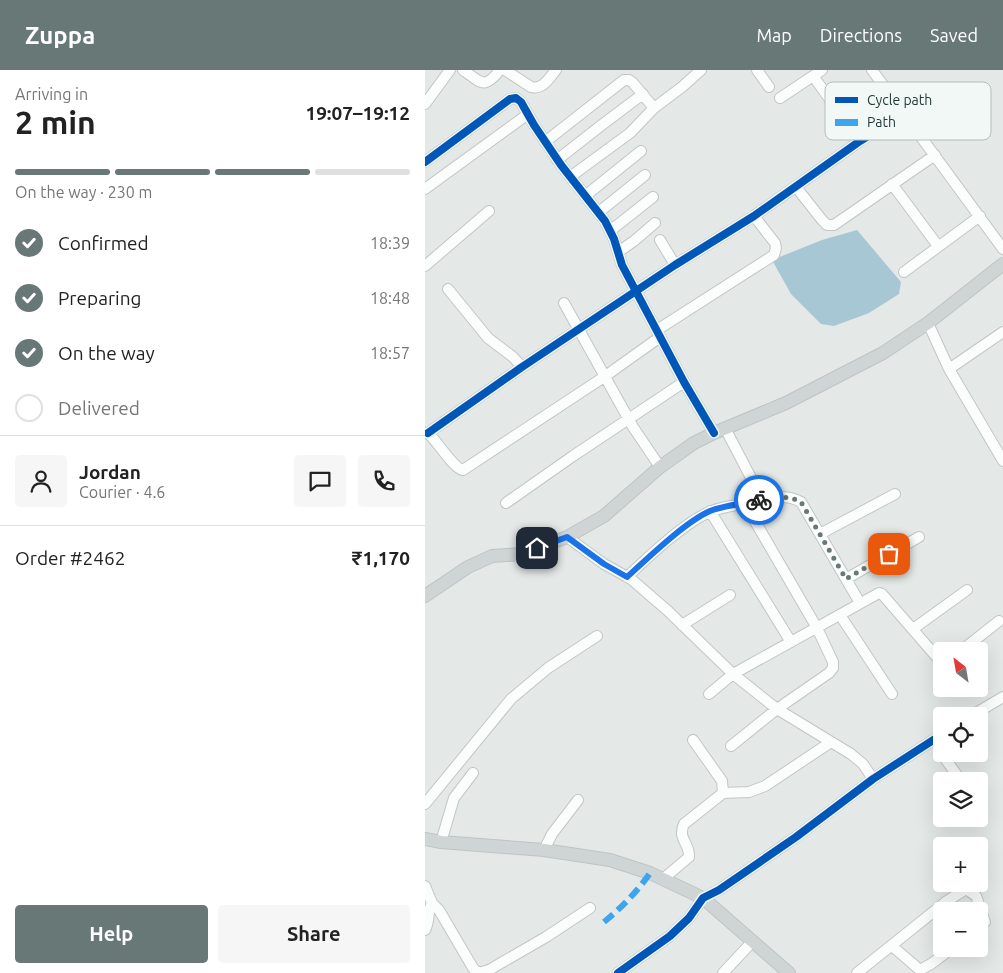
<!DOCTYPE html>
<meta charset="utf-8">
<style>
:root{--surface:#fff;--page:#f6f6f6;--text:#222;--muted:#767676;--line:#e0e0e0;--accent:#677876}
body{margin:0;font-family:Ubuntu,sans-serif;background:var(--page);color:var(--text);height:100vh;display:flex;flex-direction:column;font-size:19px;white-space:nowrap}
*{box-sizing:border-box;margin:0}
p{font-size:16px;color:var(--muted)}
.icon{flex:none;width:28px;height:28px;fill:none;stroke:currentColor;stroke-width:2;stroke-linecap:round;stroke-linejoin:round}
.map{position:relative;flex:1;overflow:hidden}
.drawer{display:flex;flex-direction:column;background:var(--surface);width:425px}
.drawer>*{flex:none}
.needle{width:32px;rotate:329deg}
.controls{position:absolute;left:508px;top:572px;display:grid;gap:10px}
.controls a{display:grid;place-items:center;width:55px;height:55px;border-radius:5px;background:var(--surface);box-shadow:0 5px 20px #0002;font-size:25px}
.pin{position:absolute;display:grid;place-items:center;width:42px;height:42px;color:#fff;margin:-21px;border-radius:10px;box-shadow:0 2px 8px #0006}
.courier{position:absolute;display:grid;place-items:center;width:50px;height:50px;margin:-25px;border:4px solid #1a73e8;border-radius:50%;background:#fff;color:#222;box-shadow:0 1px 6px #0007}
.overview em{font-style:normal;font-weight:600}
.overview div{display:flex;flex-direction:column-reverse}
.overview{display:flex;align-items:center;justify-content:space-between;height:85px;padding:0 15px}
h1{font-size:32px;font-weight:600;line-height:38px}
.bar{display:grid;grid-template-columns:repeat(4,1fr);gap:8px 5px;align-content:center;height:60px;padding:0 15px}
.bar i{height:6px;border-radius:4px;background:var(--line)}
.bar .on{background:var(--accent)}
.bar p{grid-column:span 4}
.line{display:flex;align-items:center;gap:12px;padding:0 15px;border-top:1px solid var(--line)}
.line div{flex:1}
.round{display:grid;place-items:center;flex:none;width:52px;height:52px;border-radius:5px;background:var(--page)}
ol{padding:0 15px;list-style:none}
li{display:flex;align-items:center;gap:15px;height:55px}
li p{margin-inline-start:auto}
li .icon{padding:5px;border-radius:50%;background:var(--accent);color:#fff;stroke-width:4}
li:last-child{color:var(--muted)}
li i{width:28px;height:28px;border:2px solid var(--line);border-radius:50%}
.button{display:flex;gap:10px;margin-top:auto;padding:10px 15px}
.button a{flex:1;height:58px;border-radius:5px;background:var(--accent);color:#fff;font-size:20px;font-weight:600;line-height:58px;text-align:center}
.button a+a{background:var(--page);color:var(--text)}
header{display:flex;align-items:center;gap:30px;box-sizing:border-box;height:70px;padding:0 25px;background:var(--accent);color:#fff}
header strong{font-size:24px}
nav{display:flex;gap:28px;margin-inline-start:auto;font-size:18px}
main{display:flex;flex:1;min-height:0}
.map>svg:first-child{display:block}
.water{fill:#a8c7d4}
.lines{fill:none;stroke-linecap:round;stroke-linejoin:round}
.minor-casing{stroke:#c1c6c5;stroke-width:12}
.major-casing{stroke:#bdc5c4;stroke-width:14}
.minor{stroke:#fbfcfc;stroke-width:10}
.major{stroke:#ced5d4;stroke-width:12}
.quiet{stroke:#3ea4ec;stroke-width:6;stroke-dasharray:12 6;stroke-linecap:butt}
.cycleway-casing{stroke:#f2f8f6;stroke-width:11}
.cycleway{stroke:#0057b8;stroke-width:8}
.done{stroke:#677876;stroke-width:5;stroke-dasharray:0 9}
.route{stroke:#1a73e8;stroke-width:6}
.key{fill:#f2f8f6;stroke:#b4bfbd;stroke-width:1}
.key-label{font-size:14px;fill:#243b38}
</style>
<header>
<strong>Zuppa</strong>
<nav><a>Map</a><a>Directions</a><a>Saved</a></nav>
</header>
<main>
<section class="drawer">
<div class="overview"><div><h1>2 min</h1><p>Arriving in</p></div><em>19:07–19:12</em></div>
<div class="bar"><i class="on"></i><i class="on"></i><i class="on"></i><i></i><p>On the way · 230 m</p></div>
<ol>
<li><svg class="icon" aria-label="check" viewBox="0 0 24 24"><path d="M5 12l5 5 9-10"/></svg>Confirmed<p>18:39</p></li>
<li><svg class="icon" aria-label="check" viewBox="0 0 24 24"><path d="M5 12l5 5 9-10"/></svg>Preparing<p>18:48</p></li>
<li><svg class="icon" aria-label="check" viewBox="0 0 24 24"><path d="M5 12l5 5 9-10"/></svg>On the way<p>18:57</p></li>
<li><i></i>Delivered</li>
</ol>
<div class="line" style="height:90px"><a class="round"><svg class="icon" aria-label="person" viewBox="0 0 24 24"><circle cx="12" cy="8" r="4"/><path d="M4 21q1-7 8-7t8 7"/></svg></a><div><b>Jordan</b><p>Courier · 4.6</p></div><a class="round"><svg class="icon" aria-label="chat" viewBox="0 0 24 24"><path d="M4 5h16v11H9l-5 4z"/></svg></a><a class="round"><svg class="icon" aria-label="phone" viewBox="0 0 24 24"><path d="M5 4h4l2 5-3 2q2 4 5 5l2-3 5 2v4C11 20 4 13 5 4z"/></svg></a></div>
<div class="line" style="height:65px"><div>Order #2462</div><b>₹1,170</b></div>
<div class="button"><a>Help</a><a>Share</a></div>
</section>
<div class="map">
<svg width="578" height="903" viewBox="0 0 578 903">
<rect width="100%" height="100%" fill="#e4e9e8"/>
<!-- water -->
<path class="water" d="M432,160L476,212L474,224L444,243L409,256L396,254L366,224L347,190L397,170Z"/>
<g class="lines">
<defs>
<path id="minor" d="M38,0C57,13 59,20 75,0
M80,0L106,17C118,20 124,8 131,0
M332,0L344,17
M447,0L578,179
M388,6L435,71
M355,28L397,0
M0,34L25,0
M120,72L199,10H204L208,13L229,38
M132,90L178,54L218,24
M0,92L85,29L91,28L96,32L109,55L136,95L180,151L189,169L197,195L259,312L289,363
M145,107L205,63L229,38L257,17L276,0
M467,114L513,176
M371,117L397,150L402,155H409L510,85
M0,119L103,44
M160,126L216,81
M174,142L220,105
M185,161L228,127
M235,170L250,195
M193,182L209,171L230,153
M0,196L64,141
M479,202L555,146
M23,219L63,268L88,287L97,297
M139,233L208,357L235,397
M503,253L524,299L578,391
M232,260L349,185L351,178L350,173L329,146
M524,299L578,262
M300,358L337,429
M0,363H3C13,372 28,398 38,400L179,307L235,267
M3,363L97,297L250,195L329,146L435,71L479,44
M81,433L148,386L259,312
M285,441L366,572
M395,464L470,424
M142,467L179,494L206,509L243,541L308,604L352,639L426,684L438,694L448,709
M202,507C222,488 262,450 287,441C299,436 312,436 324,432C341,428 361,423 376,432L435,533
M421,509L494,467
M415,545L467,624
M257,555L305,525
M488,559L542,520
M536,581L574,551
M284,624L308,604L454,523L457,524L516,592
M546,646L578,627
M306,676L352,639L404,603L408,598V592L392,558L320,434
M517,684L536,711
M298,723L324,722L340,716L406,672
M0,734L86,629L123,598L172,566
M16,772L29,728L48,703
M119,780L127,764L153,730
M238,809L264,787C265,773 252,769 259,754L298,723L297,711L268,670
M0,816L7,833L14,840L48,898L53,903L64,900L121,867L165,838
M0,860C5,851 2,842 7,833
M467,876L495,900L506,894L526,879
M193,903L245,866L264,848L278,828L294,820L371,767L448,709L516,665
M298,903L328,871
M432,903L522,831L541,819L551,826L560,852L554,857"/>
<path id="major" d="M0,526L43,497L67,486L97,484L142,467L179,446L235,397L269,373L289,363L361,333L458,283L503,253L578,194
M0,769L16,772L119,780L185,790L225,803L278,828L364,903"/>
</defs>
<!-- minor casing -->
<use href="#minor" class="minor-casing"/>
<!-- major casing -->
<use href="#major" class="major-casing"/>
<!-- minor -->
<use href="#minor" class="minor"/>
<!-- major -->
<use href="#major" class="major"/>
<!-- quiet -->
<path class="quiet" d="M179,852C196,838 212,822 225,803"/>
<defs>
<path id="cycleway" d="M0,92L85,29L91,28L96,32L109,55L136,95L180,151L189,169L197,195L259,312L289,363
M3,363L97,297L250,195L329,146L435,71L479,44
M193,903L245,866L264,848L278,828L294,820L371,767L448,709L516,665"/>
</defs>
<!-- cycleway casing -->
<use href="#cycleway" class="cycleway-casing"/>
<!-- cycleway -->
<use href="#cycleway" class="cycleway"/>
</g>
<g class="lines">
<!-- done -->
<path class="done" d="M334,430C349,427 364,425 376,432L421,509L464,484"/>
<!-- route -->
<path class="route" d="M112,478L142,467L179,494L202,507C223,488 260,452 285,441C300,435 318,434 334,430"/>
</g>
<!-- legend -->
<rect x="400" y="12" width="166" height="58" rx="8" class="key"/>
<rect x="410" y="27" width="23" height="6" fill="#0057b8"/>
<rect x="410" y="49" width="23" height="7" fill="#3ea4ec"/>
<g class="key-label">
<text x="442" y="35">Cycle path</text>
<text x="442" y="57">Path</text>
</g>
</svg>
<div class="controls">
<a><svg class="needle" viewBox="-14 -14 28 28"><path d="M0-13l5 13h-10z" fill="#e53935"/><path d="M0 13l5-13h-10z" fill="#767676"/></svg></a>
<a><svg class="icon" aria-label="locate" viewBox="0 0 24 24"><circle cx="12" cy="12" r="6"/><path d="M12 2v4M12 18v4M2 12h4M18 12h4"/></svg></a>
<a><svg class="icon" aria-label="layers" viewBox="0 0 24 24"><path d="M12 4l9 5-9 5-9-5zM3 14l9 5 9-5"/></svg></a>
<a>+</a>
<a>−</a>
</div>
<div class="pin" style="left:464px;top:484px;background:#ea580c"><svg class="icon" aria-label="bag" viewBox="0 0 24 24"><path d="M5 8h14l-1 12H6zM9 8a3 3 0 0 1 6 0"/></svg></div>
<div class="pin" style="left:112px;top:478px;background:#1f2937"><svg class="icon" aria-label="home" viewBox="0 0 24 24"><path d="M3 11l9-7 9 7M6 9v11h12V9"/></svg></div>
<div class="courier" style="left:334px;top:430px"><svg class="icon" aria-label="bike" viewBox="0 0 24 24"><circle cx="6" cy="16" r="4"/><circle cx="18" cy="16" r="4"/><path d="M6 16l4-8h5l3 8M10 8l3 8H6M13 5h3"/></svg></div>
</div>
</main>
